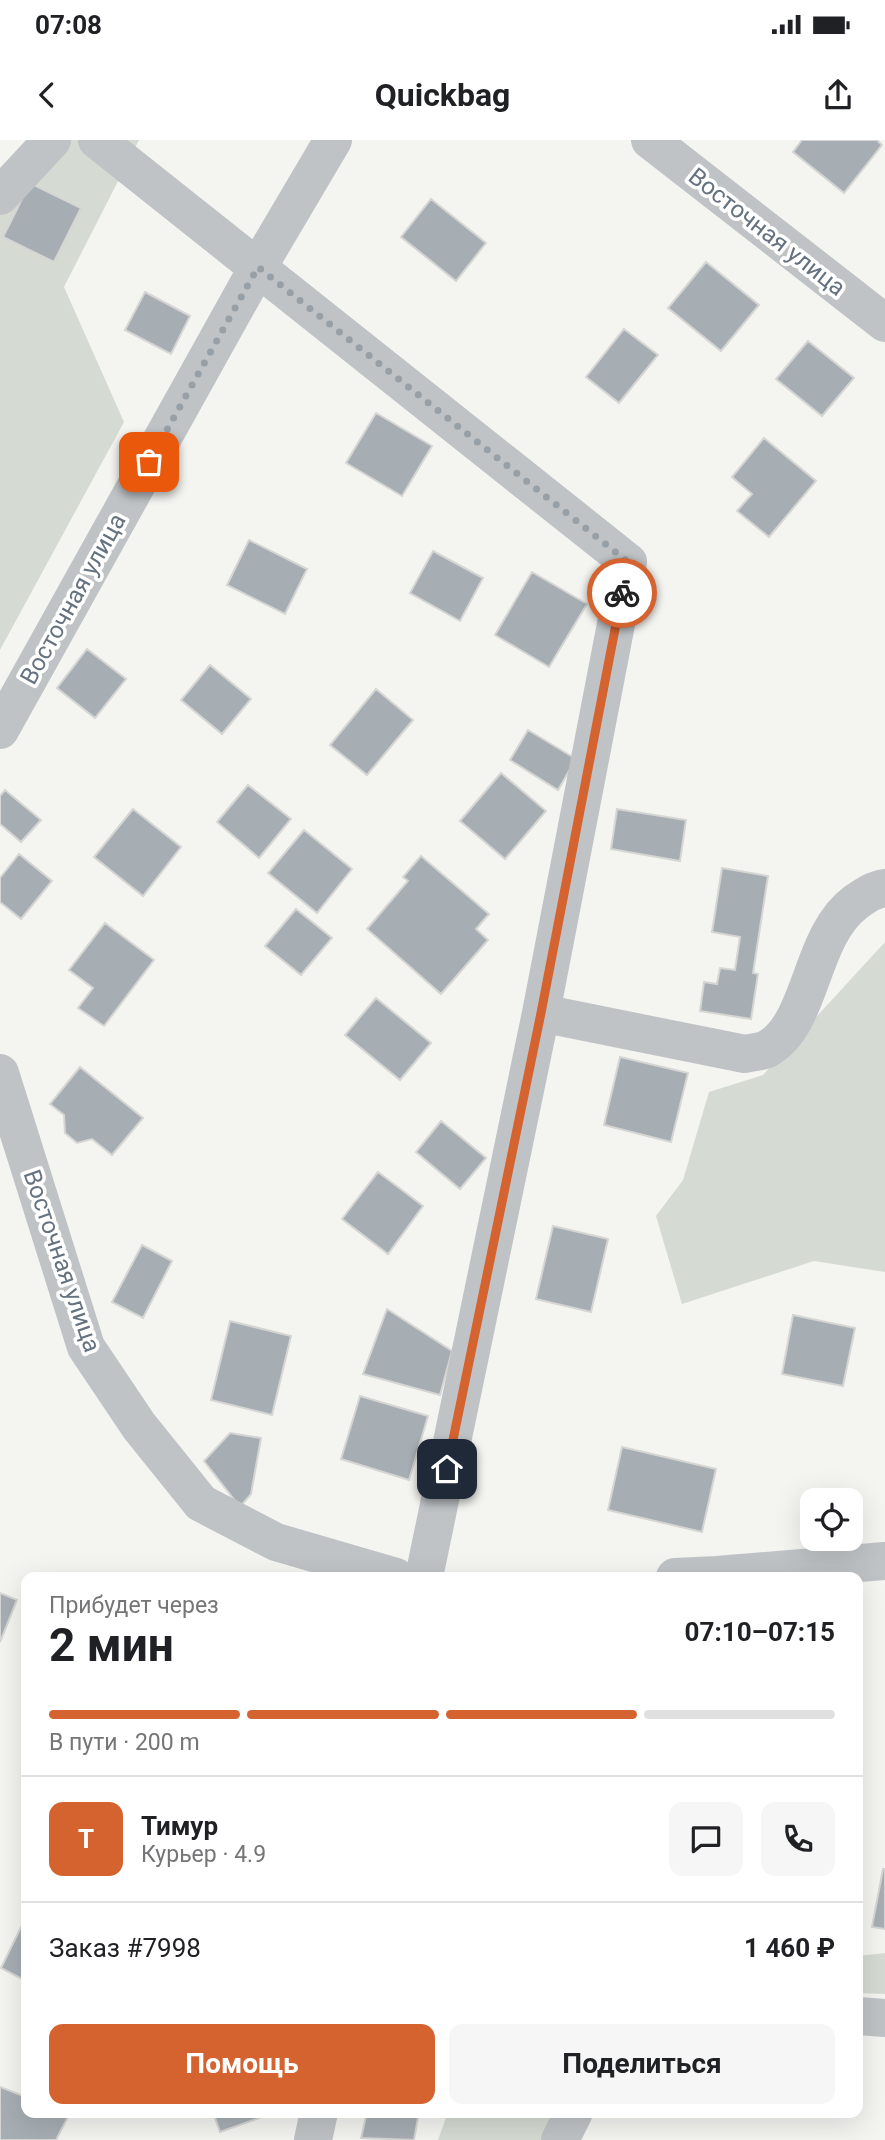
<!DOCTYPE html>
<html lang="ru">
<meta charset="utf-8">
<style>
:root{--surface:#fff;--page:#f6f6f6;--text:#202124;--muted:#757577;--line:#e0e0e0;--accent:#d56330}
body{margin:0;font-family:Roboto,sans-serif;background:var(--page);color:var(--text);height:100vh;display:flex;flex-direction:column;font-size:26px;white-space:nowrap}
*{box-sizing:border-box;margin:0}
p{font-size:23px;color:var(--muted)}
.icon{flex:none;width:38px;height:38px;fill:none;stroke:currentColor;stroke-width:2;stroke-linecap:round;stroke-linejoin:round}
.map{position:relative;flex:1;overflow:hidden}
.panel{position:absolute;left:21px;top:1432px;width:842px;height:546px;display:flex;flex-direction:column;background:var(--surface);border-radius:14px;box-shadow:0 7px 28px #0002}
.panel>*{flex:none}
.tools{position:absolute;left:800px;top:1348px;display:grid;gap:14px}
.tools a{display:grid;place-items:center;width:63px;height:63px;border-radius:14px;background:var(--surface);box-shadow:0 7px 28px #0002;font-size:35px}
.pin{position:absolute;display:grid;place-items:center;width:60px;height:60px;color:#fff;margin:-30px;border-radius:14px;box-shadow:0 4px 10px #0006}
.courier{position:absolute;display:grid;place-items:center;width:70px;height:70px;margin:-35px;border:5px solid #d56330;border-radius:50%;background:#fff;color:#222;box-shadow:0 2px 9px #0007}
.summary em{font-style:normal;font-weight:700}
.summary div{display:flex;flex-direction:column-reverse}
.summary{display:flex;align-items:center;justify-content:space-between;height:119px;padding:0 28px}
h1{font-size:46px;font-weight:700;line-height:52px}
.bar{display:grid;grid-template-columns:repeat(4,1fr);gap:10px 7px;align-content:center;height:84px;padding:0 28px}
.bar i{height:9px;border-radius:5px;background:var(--line)}
.bar .current{background:var(--accent)}
.bar p{grid-column:span 4}
.line{display:flex;align-items:center;gap:18px;padding:0 28px;border-top:2px solid var(--line)}
.line div{flex:1}
.round{display:grid;place-items:center;flex:none;width:74px;height:74px;border-radius:14px;background:var(--page)}
.cta{display:flex;gap:14px;margin-top:auto;padding:14px 28px}
.cta a{flex:1;height:80px;border-radius:14px;background:var(--accent);color:#fff;font-size:28px;font-weight:700;line-height:80px;text-align:center}
.cta a+a{background:var(--page);color:var(--text)}
.status{display:flex;justify-content:space-between;align-items:center;height:49px;padding:0 35px;background:var(--surface);direction:ltr}
.status svg{height:19px;fill:currentColor}
header{display:flex;justify-content:space-between;align-items:center;height:91px;padding:0 28px;background:var(--surface);font-size:32px;font-weight:700}
.map>svg:first-child{display:block}
.green{fill:#d5dbd2}
.building{fill:#a7aeb3;stroke:#d5d5d3;stroke-width:2}
.lines{fill:none;stroke-linecap:round;stroke-linejoin:round}
.minor{stroke:#bfc3c6;stroke-width:38}
.done{stroke:#97a0a7;stroke-width:7;stroke-dasharray:0 12.6}
.route{stroke:#d56330;stroke-width:9}
.labels{text-anchor:middle;stroke-width:7;stroke-linejoin:round;paint-order:stroke}
.street-label{font-size:24px;fill:#65727f;stroke:#fff}
</style>
<div class="status"><b>07:08</b><svg viewBox="0 0 49 12"><path d="M0 12V9h3v3zM5 12V6h3v6zM10 12V3h3v9zM15 12V0h3v12zM26 1h20v11H26zM47 4h2v5h-2z"/></svg></div>
<header><svg class="icon" aria-label="back" viewBox="0 0 24 24"><path d="M15 5l-7 7 7 7"/></svg>Quickbag<svg class="icon" aria-label="share" viewBox="0 0 24 24"><path d="M12 15V3M7 8l5-5 5 5M5 13v7h14v-7"/></svg></header>
<div class="map">
<svg width="885" height="2000" viewBox="0 0 885 2000">
<rect width="100%" height="100%" fill="#f4f4f1"/>
<!-- green -->
<path class="green" d="M35,0H139L64,147L124,282L0,510V34Z
M885,802V1132L814,1121L682,1164L656,1076L683,1040L709,952L763,935Z
M885,1813V1854L858,1853V1816Z
M448,1972H574L549,2000H438Z"/>
<!-- building -->
<path class="building" d="M802,0H877L882,5L844,53L793,12Z
M30,43L81,68L54,122L3,97Z
M431,59L486,103L456,141L401,97Z
M706,122L759,165L721,211L668,168Z
M145,152L190,176L171,214L125,190Z
M624,189L658,215L619,263L586,237Z
M808,201L854,238L822,276L776,239Z
M376,273L432,306L402,356L346,323Z
M764,298L816,341L769,397L737,371L752,354L732,337Z
M249,400L307,429L285,474L227,445Z
M433,411L483,438L460,481L410,453Z
M532,432L587,464L549,527L495,495Z
M87,509L126,539L95,578L57,548Z
M210,525L251,559L222,594L181,560Z
M376,549L413,580L367,635L330,605Z
M528,590L576,619L558,650L510,620Z
M501,633L546,671L505,719L460,681Z
M248,645L291,679L259,718L217,682Z
M5,650L41,680L21,702L0,684V656Z
M133,669L181,707L143,756L94,717Z
M617,669L686,680L680,721L611,709Z
M304,690L352,729L317,773L268,733Z
M19,714L52,741L21,779L0,762V738Z
M421,716L489,774L476,789L488,800L441,854L367,789L408,741L403,737Z
M722,728L768,736L753,833L758,834L751,879L700,871L704,842L717,844L720,828L735,830L740,797L712,792Z
M296,769L332,798L301,835L265,806Z
M105,783L154,820L104,886L78,868L93,848L69,830Z
M376,858L431,903L400,940L345,895Z
M620,917L688,933L671,1002L604,985Z
M80,927L143,978L112,1015L92,999L77,1003L65,993L64,975L50,964Z
M441,981L486,1018L460,1049L416,1012Z
M378,1032L423,1066L388,1114L342,1079Z
M553,1086L608,1099L591,1172L536,1159Z
M142,1105L172,1121L143,1178L112,1162Z
M387,1169L452,1211L440,1255L363,1234Z
M793,1175L855,1188L843,1246L782,1234Z
M230,1181L291,1196L272,1275L211,1260Z
M360,1256L428,1276L409,1340L341,1319Z
M230,1293L261,1298L251,1354L240,1367L204,1321Z
M622,1307L716,1329L702,1392L608,1370Z
M0,1453L17,1460L0,1502Z
M858,1509L862,1554H858Z
M883,1729H885V1789L872,1787Z
M26,1777V1841L1,1828Z
M0,1947L26,1957V1972L70,1973L56,2000H0Z
M213,1972H260L262,1977L220,1992Z
M367,1972H419L414,2000L361,1998Z"/>
<g class="lines">
<!-- minor -->
<path class="minor" d="M97,0L628,422L541,873L424,1437
M650,0L885,183
M0,56L52,0
M0,590L258,127L333,0
M541,873L745,914C752,912 761,912 767,909C813,884 809,796 856,762C866,755 873,750 885,748
M0,933L86,1207L139,1286L201,1363L276,1402L396,1437
M675,1437L717,1435L885,1421
M858,1876L885,1878
M313,2000L319,1972
M560,2000L574,1972"/>
</g>
<g class="lines">
<!-- done -->
<path class="done" d="M149,322L258,127L628,422L622,453"/>
<!-- route -->
<path class="route" d="M447,1329L541,873L622,453"/>
</g>
<g class="labels">
<!-- street labels -->
<g class="street-label">
<text transform="translate(767 92) rotate(38)" y="8">Восточная улица</text>
<text transform="translate(73 459) rotate(-61)" y="8">Восточная улица</text>
<text transform="translate(62 1121) rotate(71)" y="8">Восточная улица</text>
</g>
</g>
</svg>
<div class="tools">
<a><svg class="icon" aria-label="locate" viewBox="0 0 24 24"><circle cx="12" cy="12" r="6"/><path d="M12 2v4M12 18v4M2 12h4M18 12h4"/></svg></a>
</div>
<div class="pin" style="left:149px;top:322px;background:#ea580c"><svg class="icon" aria-label="bag" viewBox="0 0 24 24"><path d="M5 8h14l-1 12H6zM9 8a3 3 0 0 1 6 0"/></svg></div>
<div class="pin" style="left:447px;top:1329px;background:#1f2937"><svg class="icon" aria-label="home" viewBox="0 0 24 24"><path d="M3 11l9-7 9 7M6 9v11h12V9"/></svg></div>
<div class="courier" style="left:622px;top:453px"><svg class="icon" aria-label="bike" viewBox="0 0 24 24"><circle cx="6" cy="16" r="4"/><circle cx="18" cy="16" r="4"/><path d="M6 16l4-8h5l3 8M10 8l3 8H6M13 5h3"/></svg></div>
<section class="panel">
<div class="summary"><div><h1>2 мин</h1><p>Прибудет через</p></div><em>07:10–07:15</em></div>
<div class="bar"><i class="current"></i><i class="current"></i><i class="current"></i><i></i><p>В пути · 200 m</p></div>
<div class="line" style="height:126px"><b class="round" style="background:var(--accent);color:#fff">Т</b><div><b>Тимур</b><p>Курьер · 4.9</p></div><a class="round"><svg class="icon" aria-label="chat" viewBox="0 0 24 24"><path d="M4 5h16v11H9l-5 4z"/></svg></a><a class="round"><svg class="icon" aria-label="phone" viewBox="0 0 24 24"><path d="M5 4h4l2 5-3 2q2 4 5 5l2-3 5 2v4C11 20 4 13 5 4z"/></svg></a></div>
<div class="line" style="height:91px"><div>Заказ #7998</div><b>1 460 ₽</b></div>
<div class="cta"><a>Помощь</a><a>Поделиться</a></div>
</section>
</div>
